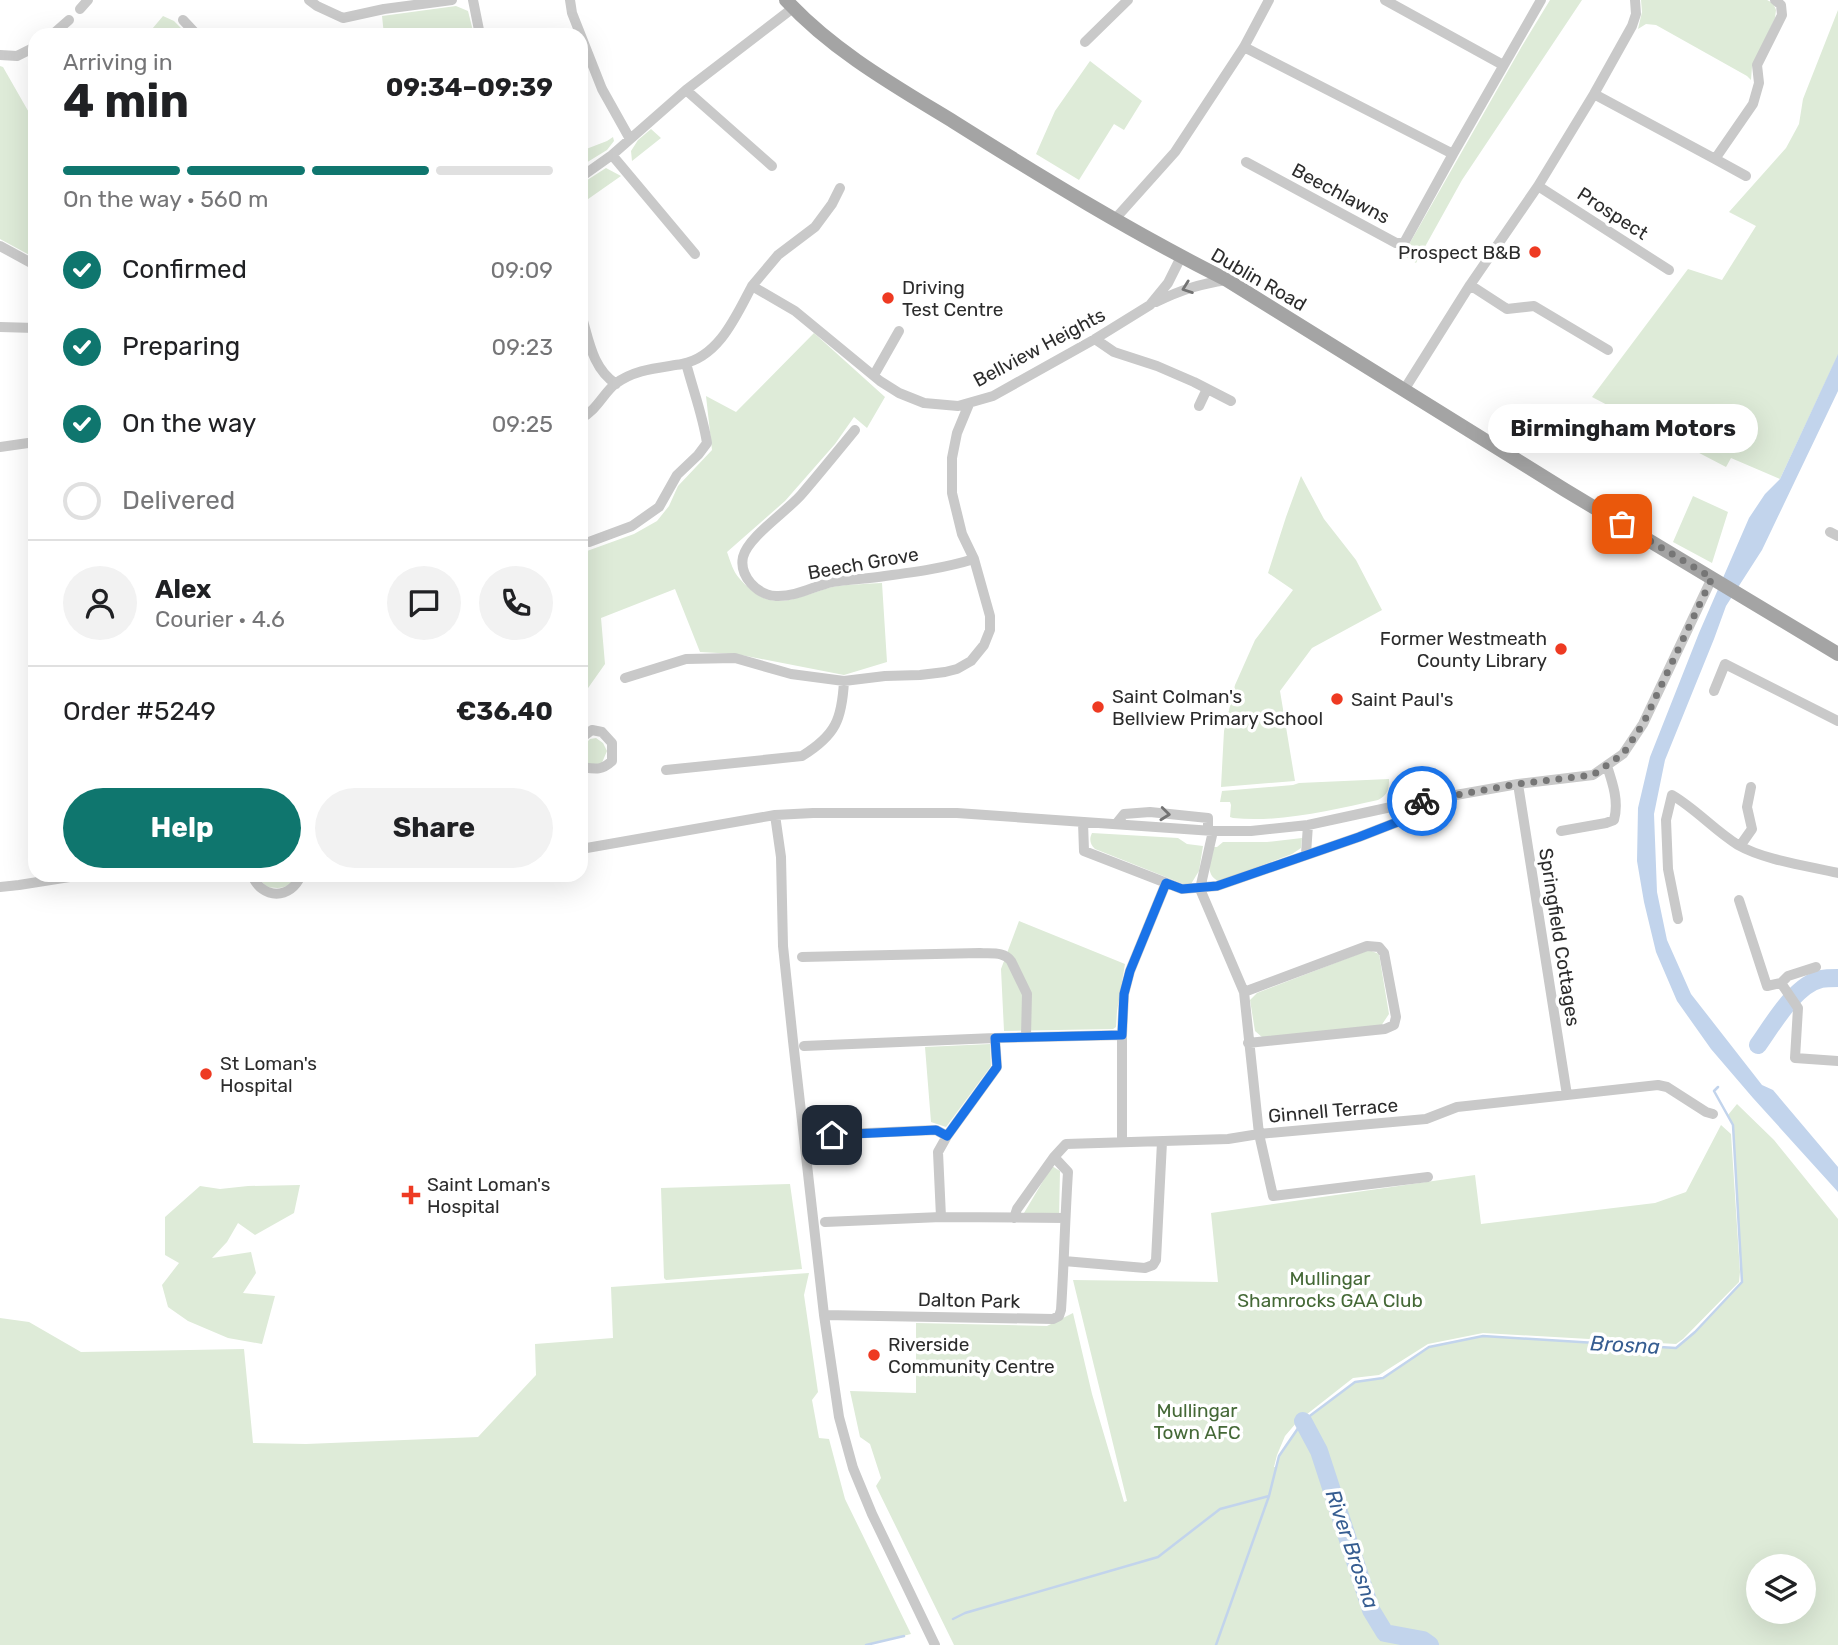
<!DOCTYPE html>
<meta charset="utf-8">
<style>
:root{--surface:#fff;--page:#f2f2f2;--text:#202124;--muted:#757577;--line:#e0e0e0;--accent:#0f766e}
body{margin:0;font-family:Rubik,sans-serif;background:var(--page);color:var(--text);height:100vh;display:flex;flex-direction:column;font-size:26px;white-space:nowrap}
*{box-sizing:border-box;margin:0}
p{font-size:23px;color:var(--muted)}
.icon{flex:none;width:38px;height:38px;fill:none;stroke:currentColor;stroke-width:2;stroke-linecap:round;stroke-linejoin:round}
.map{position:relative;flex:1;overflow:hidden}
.side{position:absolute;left:28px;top:28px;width:560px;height:854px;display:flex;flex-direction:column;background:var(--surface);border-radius:21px;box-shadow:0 7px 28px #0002}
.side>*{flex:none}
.fabs{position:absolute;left:1746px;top:1554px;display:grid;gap:14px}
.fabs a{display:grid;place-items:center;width:70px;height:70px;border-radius:50%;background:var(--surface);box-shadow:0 7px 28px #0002;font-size:35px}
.pin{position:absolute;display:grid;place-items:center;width:60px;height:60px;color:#fff;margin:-30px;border-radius:14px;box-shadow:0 4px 10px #0006}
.courier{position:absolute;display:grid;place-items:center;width:70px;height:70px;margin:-35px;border:5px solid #1a73e8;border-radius:50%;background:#fff;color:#222;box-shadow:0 2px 9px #0007}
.bubble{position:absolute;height:49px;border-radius:24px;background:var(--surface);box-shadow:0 7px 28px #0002;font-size:23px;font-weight:700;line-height:49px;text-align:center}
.summary em{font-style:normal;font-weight:700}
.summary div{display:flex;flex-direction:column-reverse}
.summary{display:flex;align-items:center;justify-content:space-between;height:119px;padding:0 35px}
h1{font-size:46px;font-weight:700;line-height:52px}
.bar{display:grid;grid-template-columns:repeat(4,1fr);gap:10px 7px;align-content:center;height:84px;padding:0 35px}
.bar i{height:9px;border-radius:5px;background:var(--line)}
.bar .on{background:var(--accent)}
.bar p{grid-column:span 4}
.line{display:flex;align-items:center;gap:18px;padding:0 35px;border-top:2px solid var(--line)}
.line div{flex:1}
.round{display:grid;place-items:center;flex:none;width:74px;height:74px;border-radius:37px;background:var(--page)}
ol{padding:0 35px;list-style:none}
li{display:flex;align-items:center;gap:21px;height:77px}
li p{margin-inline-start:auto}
li .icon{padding:7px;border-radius:50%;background:var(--accent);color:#fff;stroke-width:4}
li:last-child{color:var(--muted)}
li i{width:38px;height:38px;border:4px solid var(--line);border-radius:50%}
.cta{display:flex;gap:14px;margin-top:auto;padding:14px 35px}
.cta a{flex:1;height:80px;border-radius:42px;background:var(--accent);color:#fff;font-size:28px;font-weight:700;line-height:80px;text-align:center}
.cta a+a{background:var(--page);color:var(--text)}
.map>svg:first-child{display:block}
.green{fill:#deebd8;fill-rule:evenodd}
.water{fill:#c2d4ec}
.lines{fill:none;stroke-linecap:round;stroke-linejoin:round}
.stream{stroke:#c2d4ec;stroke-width:2.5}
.river{stroke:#c2d4ec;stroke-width:18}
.minor{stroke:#c9c9c9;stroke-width:10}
.major{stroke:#a4a4a4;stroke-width:14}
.oneway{stroke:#737373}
.done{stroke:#767676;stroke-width:7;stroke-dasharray:0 12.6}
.route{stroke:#1a73e8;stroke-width:9}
.poi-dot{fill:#ee3a22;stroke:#fff;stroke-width:2.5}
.labels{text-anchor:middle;stroke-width:7;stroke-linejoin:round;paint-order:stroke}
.street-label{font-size:19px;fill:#2c2c2c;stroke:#fff}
.poi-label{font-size:19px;fill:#2c2c2c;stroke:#fff;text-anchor:start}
.park-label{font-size:19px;fill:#456937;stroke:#fff}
.water-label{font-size:21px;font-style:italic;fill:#365d91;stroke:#fff}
</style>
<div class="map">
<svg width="1838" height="1645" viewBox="0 0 1838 1645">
<rect width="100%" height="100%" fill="#fff"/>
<!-- green -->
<path class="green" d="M1550,0H1582L1462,180L1416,263L1403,255L1522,46Z
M1641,0H1767L1773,3L1776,10L1775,18L1752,67L1751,80L1747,76L1656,25L1646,24L1638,29L1642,12Z
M456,6L468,11L474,35H384L382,16Z
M1838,10V355L1780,479L1731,458L1726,467L1592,397L1688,269L1722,280L1756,226L1729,212L1786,148L1799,124L1803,99Z
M163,16L174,21L188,35H147Z
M1090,61L1142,101L1124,130L1114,124L1079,180L1036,154L1055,111Z
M0,66L3,67L35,123V258L0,239Z
M651,129L661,138L632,161L631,151L638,140Z
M613,137L614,141L607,150L581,166V151L607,141Z
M606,168L621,176L581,204V184Z
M814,333L885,397L867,428L854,417L835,444L785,501L727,552C734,572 734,574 750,589C778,615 807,591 838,586C852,584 868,584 882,583L887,662L844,675L736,654L700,652L675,589L601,618L605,664L581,698V538L587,551L634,534L657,521L669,506L678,486L712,450L706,396L736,412Z
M1301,476L1324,519L1356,560L1382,610L1312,648L1280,691L1295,781L1221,787L1224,731L1235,685L1255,640L1293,590L1268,573L1286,517Z
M1693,496L1728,512L1712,563L1673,542Z
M596,738L603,743L607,751L601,765L581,763V748L590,739Z
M1389,779C1389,789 1388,795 1378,800C1333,810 1279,823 1233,818L1230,817L1231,805L1230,802H1220L1222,791L1293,785L1299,783Z
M1092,833L1178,838L1187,844L1203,846L1199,871L1191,884L1186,885L1095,849C1090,844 1089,839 1092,833Z
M1302,838L1301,848L1292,854L1223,880L1218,881C1204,873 1211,860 1213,847H1217L1223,842H1267Z
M255,875H297C289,889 281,889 267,887Z
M1019,921L1125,964L1117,1011L1116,1027L1113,1029L1004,1031L1001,969Z
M1369,950L1379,954L1389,1014L1381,1026L1263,1038L1255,1031L1250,1000L1257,993Z
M990,1044L991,1066L946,1127L931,1122L925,1047Z
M1737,1104L1774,1140L1838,1219V1645H954L876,1486L881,1478L870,1444L860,1437L850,1391L916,1393V1323L1047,1326L1073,1313L1092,1394L1124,1502L1127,1501L1073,1280L1218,1282L1211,1213L1475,1175L1481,1224L1655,1203L1686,1192L1721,1125L1731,1134L1740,1272L1739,1282L1683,1339L1676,1344L1483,1333L1428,1344L1379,1375L1353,1378L1297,1422L1285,1436L1277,1455L1274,1467H1277L1279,1456L1303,1421L1355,1382L1383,1378L1429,1347L1483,1336L1676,1348L1695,1332L1742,1282L1733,1125L1728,1115ZM1759,1566H1804V1612H1759Z
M1052,1166L1060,1171L1059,1219L1021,1218Z
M790,1184L802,1269L666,1280L664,1278L661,1188Z
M300,1185L294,1213L255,1235L238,1223L227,1242L212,1258L251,1252L256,1273L243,1293L275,1296L262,1344L228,1338L188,1321L168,1307L162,1285L179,1263L165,1255V1217L200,1186L220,1189L248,1186Z
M809,1273L804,1295L818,1392L812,1400L819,1438L829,1439L845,1499L911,1634L866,1645H0V1318L29,1322L81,1352L244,1349L253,1443L306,1444L478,1437L536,1375L535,1344L613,1338L611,1287Z"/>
<!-- water -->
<path class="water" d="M1838,354V391L1762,550L1726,606L1714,639L1665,760L1654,814L1657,892L1667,940L1691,994L1762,1085L1773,1090L1838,1167V1192L1753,1098L1711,1049L1677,1001L1656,952L1644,902L1637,861L1638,808L1650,757L1699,633L1749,518L1765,494L1780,479Z"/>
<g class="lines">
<!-- stream -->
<path class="stream" d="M953,1619L965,1613L1158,1557L1220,1509L1269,1496
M866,1645L904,1636
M1216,1645L1269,1496L1279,1456L1303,1421L1355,1382L1383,1378L1429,1347L1483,1336L1676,1348L1695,1332L1742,1282L1733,1125L1714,1091L1718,1087"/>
<!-- river -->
<path class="river" d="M1758,1045C1773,1024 1795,985 1821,979C1826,978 1833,978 1838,978
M1303,1421L1319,1451L1371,1610L1385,1633L1423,1640L1430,1645"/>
<!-- minor -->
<path class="minor" d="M309,0L317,6L343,18L384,9L452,0
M473,0L480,35
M570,0L572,13L602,89L630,139
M1385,0L1503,65
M80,9L88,0
M183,20L197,35
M52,35L69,20
M1085,42L1128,0
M1244,47L1453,154L1404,243H1396L1246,162
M0,55L17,56L35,47
M686,90L772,166
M1594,94L1715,159L1753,104L1759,83L1757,65L1782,15L1781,5L1775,0
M1453,154L1541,0
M612,155L695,254
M1715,159L1746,176
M581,177L612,155L686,90L793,8
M1538,186L1669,270
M1115,219L1175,152L1244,47L1269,0
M0,246L35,265
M1470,285L1507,309L1534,306L1608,350
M752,286L778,255L815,227L832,204L840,188
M1156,302C1181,290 1199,284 1227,280
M581,314C589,340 592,368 616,384
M0,327L35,328
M1095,339L1114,352L1157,366L1194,382L1231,401
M874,375L899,331
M1404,390L1470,285L1538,186L1594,94L1632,26L1636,14L1635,0
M1199,406L1207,389
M581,418C596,411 603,394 615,384C635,369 659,368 682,364C719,357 736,316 752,286L795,311L880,381L899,393L924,403L958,406L993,396L1095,339L1150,305L1168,283L1181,257
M855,430C837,452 819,474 801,495C787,511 748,537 743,557C739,576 757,595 776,596C796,597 814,586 832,582C850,579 868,579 885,576C915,572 945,568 974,559
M0,447L35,442
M1830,532L1838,536
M589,542L632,526L659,507L677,475L698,455L707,443C703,416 693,390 686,363
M625,678L686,659L735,658L791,674L844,681L885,676L920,675L945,672L957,669L971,661L984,645L990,630V616L974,559L962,534L952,493V458L957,433L969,404
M1714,691L1725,664L1838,721
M581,738L592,730L602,732L612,743V761C601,771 595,769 581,767
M666,770L802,756C836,735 842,719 844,681
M1518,784L1567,1095
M775,815L781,857L783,946L793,1041L824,1315L839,1417L853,1468L872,1514L935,1645
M1083,822L1084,851L1182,889L1217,886L1359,837L1400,821L1405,804
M1116,824L1124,814L1150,812L1208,818V830
M1213,831L1200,889L1244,992L1259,1134L1426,1119L1457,1107L1658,1085L1667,1087L1706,1112L1713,1114
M1561,831L1606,823L1614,820C1619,802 1613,784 1607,766
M1740,846L1752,829L1747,807L1751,787
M581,849L775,815L813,813H957L1213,831H1251L1308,825L1405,804L1518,784L1593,775L1623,754L1643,724L1712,578
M1306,854L1308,825
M252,875C262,900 291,900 301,875
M0,887L19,885L82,875
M1739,900L1767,986L1781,983L1798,1008L1795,1058L1838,1061
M1678,919L1668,869L1666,820L1672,795C1696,809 1714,830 1738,845C1764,860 1808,866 1838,873
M802,957L980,953C991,954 1004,951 1011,961L1027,994L1026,1036
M1781,983L1788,976L1816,967
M1244,992L1367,946L1379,947L1384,953L1396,1017L1394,1025L1385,1029L1248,1043
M1122,1035L1124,994L1130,971L1166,883
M804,1046L995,1038
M821,1135L936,1130L947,1136
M941,1217L938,1152L947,1136L997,1067L995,1038L1122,1035V1142
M1014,1218L1017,1209L1054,1157
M825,1222L941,1217L1065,1218
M1064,1261L1145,1268L1153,1265L1156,1260L1162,1142
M824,1315L1053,1319L1059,1316L1061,1310C1064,1264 1065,1218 1068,1172L1054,1157L1066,1144L1228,1139L1259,1134L1273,1196L1428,1177"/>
<!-- major -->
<path class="major" d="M786,0C833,51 895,86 954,122C1043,178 1133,233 1227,280L1565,490L1838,654"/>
</g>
<!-- one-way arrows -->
<defs><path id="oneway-chevron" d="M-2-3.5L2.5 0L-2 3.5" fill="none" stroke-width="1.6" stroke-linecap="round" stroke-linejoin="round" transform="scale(1.75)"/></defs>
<g class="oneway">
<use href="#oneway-chevron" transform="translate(1187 288) rotate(160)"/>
<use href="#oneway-chevron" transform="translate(1165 814) rotate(6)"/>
</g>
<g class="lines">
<!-- done -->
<path class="done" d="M1422,801L1518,784L1593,775L1623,754L1643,724L1712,578L1622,524"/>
<!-- route -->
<path class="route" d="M832,1135L936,1130L947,1136L997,1067L995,1038L1122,1035L1124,994L1130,971L1166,883L1182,889L1217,886L1359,837L1400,821L1405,804L1422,801"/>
</g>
<!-- markers -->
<g class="poi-dot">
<circle cx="1535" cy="252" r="7"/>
<circle cx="888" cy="298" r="7"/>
<circle cx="1561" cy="649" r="7"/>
<circle cx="1337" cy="699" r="7"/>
<circle cx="1098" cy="707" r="7"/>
<circle cx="206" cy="1074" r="7"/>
<path d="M407.5 1184.5h7v7h7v7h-7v7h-7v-7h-7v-7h7z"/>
<circle cx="874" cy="1355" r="7"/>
</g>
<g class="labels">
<!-- street labels -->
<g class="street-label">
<text transform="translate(1341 193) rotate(28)" y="7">Beechlawns</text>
<text transform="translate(1613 213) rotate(33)" y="7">Prospect</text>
<text transform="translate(1259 279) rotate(30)" y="7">Dublin Road</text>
<text transform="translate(1039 347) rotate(-28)" y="7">Bellview Heights</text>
<text transform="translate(863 563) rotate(-10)" y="7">Beech Grove</text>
<text transform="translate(1560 937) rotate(81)" y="7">Springfield Cottages</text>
<text transform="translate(1333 1110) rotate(-5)" y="7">Ginnell Terrace</text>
<text transform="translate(969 1300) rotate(1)" y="7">Dalton Park</text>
</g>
<!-- poi labels -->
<g class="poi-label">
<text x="1521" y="259" text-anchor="end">Prospect B&amp;B</text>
<text x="902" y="294">Driving<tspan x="902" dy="22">Test Centre</tspan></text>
<text x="1547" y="645" text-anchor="end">Former Westmeath<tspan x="1547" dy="22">County Library</tspan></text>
<text x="1112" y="703">Saint Colman's<tspan x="1112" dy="22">Bellview Primary School</tspan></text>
<text x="1351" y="706">Saint Paul's</text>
<text x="220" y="1070">St Loman's<tspan x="220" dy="22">Hospital</tspan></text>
<text x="427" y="1191">Saint Loman's<tspan x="427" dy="22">Hospital</tspan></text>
<text x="888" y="1351">Riverside<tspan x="888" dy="22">Community Centre</tspan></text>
</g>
<!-- park labels -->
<g class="park-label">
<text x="1330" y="1285">Mullingar<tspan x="1330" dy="22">Shamrocks GAA Club</tspan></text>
<text x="1197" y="1417">Mullingar<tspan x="1197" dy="22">Town AFC</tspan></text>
</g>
<!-- water labels -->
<g class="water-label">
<text transform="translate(1625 1345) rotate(3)" y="7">Brosna</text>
<text transform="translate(1352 1549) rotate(71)" y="7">River Brosna</text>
</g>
</g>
</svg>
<div class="fabs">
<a><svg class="icon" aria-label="layers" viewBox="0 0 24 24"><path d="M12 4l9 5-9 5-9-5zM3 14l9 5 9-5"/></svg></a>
</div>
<div class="pin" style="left:1622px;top:524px;background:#ea580c"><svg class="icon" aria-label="bag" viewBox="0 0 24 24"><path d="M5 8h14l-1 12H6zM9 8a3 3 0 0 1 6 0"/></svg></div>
<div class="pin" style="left:832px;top:1135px;background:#1f2937"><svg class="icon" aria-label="home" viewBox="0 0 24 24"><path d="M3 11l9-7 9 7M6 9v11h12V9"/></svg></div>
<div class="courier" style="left:1422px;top:801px"><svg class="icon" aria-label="bike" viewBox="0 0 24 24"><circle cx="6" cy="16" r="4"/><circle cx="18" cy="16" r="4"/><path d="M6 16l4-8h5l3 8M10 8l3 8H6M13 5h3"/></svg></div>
<div class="bubble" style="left:1488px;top:404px;width:270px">Birmingham Motors</div>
<section class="side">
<div class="summary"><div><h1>4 min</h1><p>Arriving in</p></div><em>09:34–09:39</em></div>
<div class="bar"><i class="on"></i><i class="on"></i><i class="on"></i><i></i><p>On the way · 560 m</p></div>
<ol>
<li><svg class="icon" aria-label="check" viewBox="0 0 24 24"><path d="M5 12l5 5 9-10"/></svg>Confirmed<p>09:09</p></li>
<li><svg class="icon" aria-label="check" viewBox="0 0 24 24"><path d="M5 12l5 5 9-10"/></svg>Preparing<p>09:23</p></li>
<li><svg class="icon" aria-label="check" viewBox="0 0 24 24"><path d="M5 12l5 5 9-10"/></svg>On the way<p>09:25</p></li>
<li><i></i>Delivered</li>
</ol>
<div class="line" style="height:126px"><a class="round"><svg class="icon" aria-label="person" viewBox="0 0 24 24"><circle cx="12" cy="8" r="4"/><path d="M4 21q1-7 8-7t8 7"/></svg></a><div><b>Alex</b><p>Courier · 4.6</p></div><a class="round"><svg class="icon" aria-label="chat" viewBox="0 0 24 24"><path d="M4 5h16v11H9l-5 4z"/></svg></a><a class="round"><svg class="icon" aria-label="phone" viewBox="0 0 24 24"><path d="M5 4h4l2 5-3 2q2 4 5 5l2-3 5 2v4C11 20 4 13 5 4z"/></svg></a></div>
<div class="line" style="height:91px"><div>Order #5249</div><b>€36.40</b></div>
<div class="cta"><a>Help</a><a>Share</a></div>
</section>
</div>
